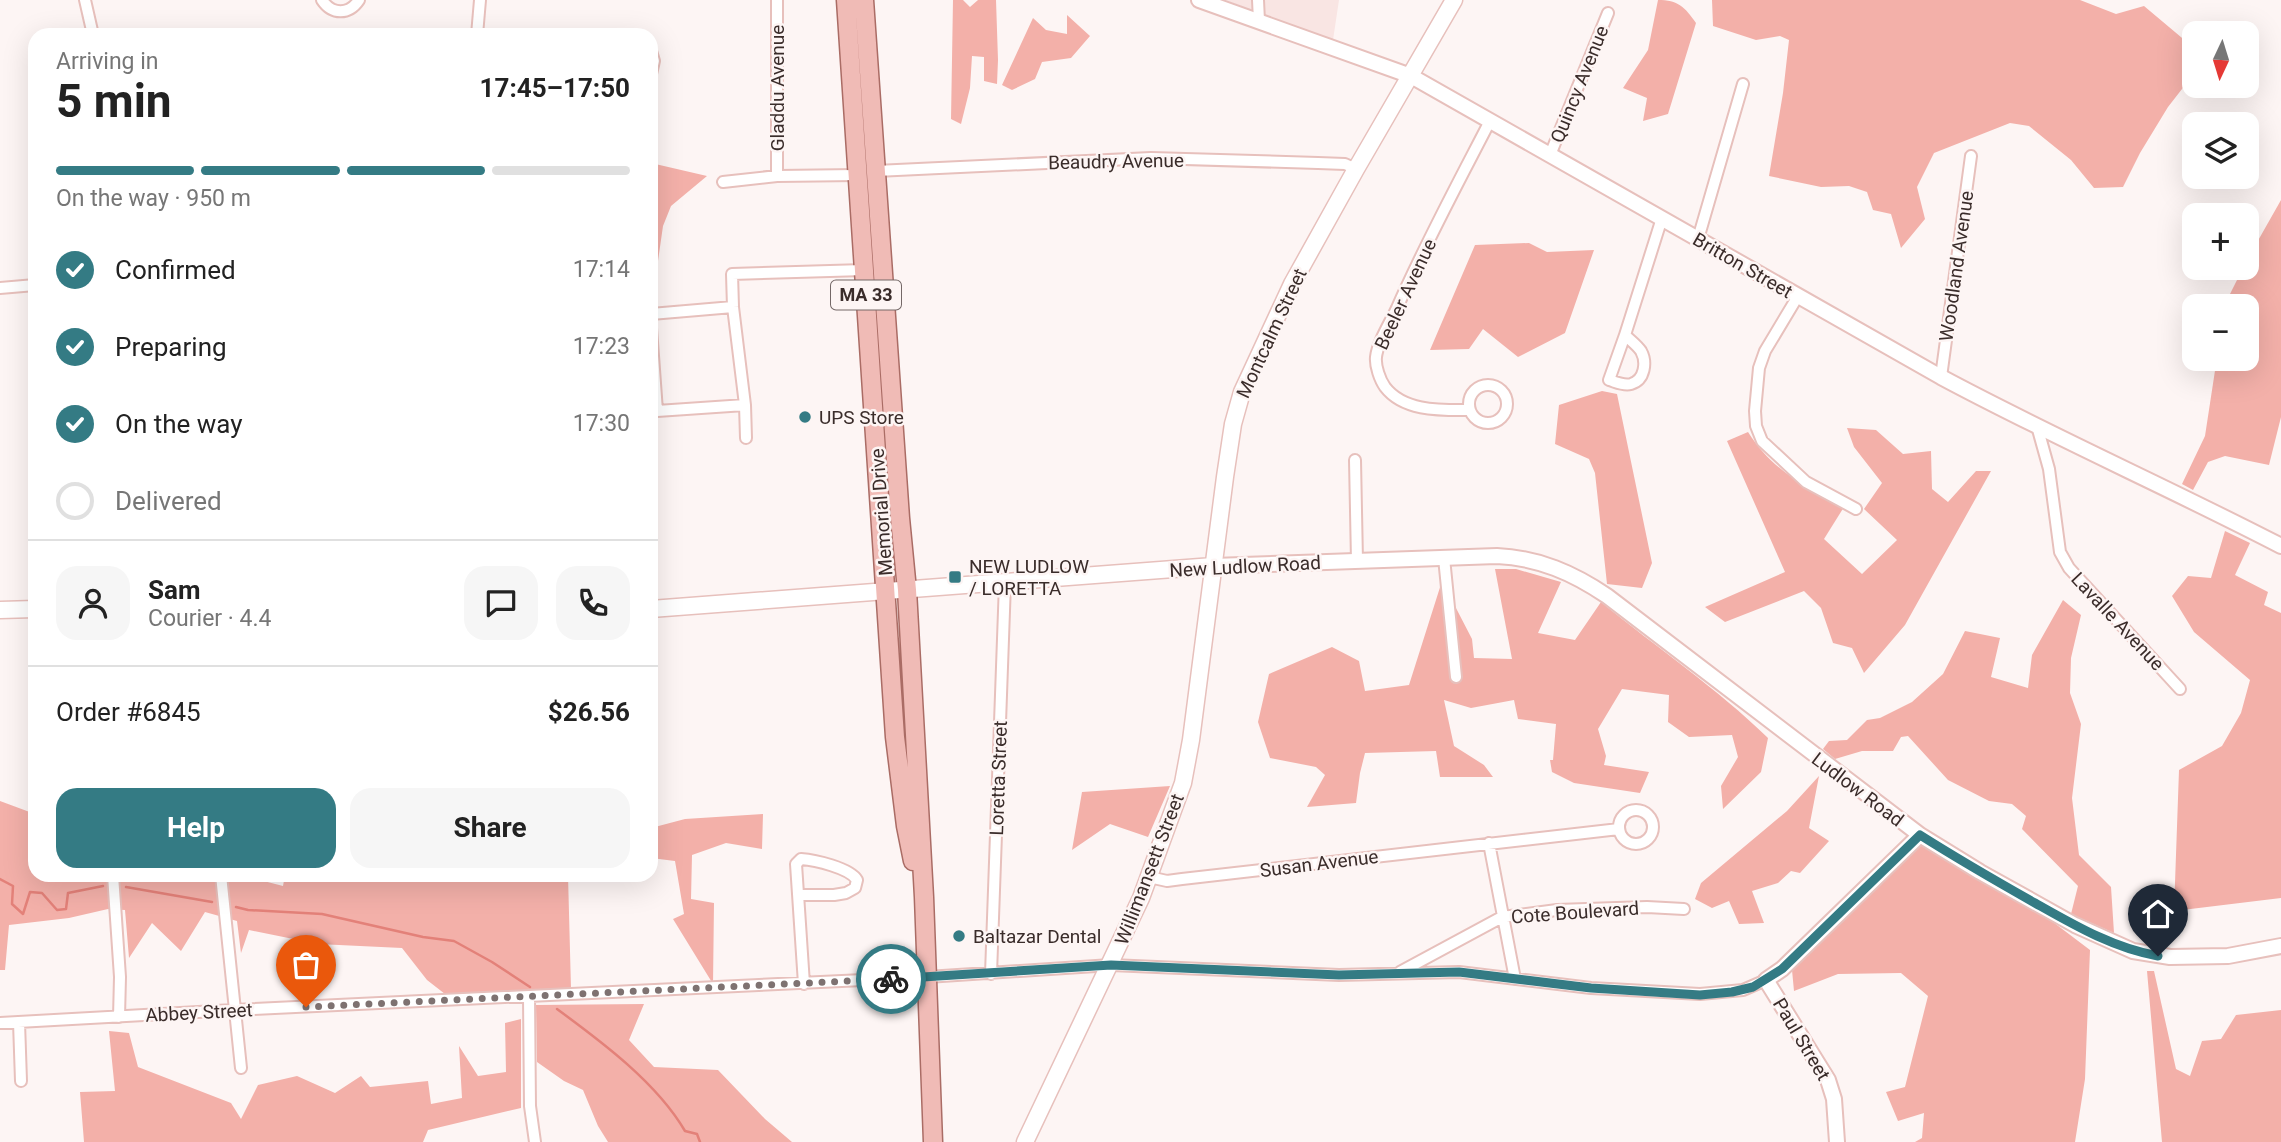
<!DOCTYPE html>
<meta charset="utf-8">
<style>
:root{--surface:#fff;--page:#f6f6f6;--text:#222;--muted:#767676;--line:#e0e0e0;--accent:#347b84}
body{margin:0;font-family:Roboto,sans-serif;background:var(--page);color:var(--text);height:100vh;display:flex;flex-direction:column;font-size:26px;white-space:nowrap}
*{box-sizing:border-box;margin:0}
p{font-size:23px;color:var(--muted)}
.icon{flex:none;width:38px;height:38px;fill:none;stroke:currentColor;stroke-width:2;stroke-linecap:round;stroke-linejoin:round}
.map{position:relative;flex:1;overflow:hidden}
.details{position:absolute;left:28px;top:28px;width:630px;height:854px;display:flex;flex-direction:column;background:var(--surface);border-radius:21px;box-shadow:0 7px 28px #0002}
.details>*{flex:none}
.needle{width:46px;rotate:184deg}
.tools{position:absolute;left:2182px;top:21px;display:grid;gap:14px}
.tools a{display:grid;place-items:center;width:77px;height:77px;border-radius:14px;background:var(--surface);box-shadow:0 7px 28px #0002;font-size:35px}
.pin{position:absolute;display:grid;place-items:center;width:60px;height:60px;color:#fff;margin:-72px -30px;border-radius:50% 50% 50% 0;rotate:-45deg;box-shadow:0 0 7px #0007}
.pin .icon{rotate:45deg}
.courier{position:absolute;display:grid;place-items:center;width:70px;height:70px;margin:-35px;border:5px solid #347b84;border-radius:50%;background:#fff;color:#222;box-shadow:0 2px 9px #0007}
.summary em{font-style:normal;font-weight:700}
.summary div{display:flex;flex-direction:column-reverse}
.summary{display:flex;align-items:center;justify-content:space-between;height:119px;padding:0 28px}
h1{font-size:46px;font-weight:700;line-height:52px}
.bar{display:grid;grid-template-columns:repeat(4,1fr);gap:10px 7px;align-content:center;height:84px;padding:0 28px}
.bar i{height:9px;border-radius:5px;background:var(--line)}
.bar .current{background:var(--accent)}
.bar p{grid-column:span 4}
.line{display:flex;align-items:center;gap:18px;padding:0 28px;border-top:2px solid var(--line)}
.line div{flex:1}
.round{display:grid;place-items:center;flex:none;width:74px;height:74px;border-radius:21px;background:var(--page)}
ol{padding:0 28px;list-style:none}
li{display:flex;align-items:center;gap:21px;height:77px}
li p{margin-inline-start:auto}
li .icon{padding:7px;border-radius:50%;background:var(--accent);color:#fff;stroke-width:4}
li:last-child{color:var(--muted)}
li i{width:38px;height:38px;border:4px solid var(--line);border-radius:50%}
.action{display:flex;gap:14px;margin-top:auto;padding:14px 28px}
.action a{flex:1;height:80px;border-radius:21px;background:var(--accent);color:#fff;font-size:28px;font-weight:700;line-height:80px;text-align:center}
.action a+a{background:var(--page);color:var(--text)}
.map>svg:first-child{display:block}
.built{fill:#f9e5e3}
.green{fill:#f3b0a9}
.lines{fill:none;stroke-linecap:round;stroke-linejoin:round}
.stream{stroke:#e38179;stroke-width:2.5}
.minor-casing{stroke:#e7c0bc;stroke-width:14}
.tertiary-casing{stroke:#e7c0bc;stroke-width:18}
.secondary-casing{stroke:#e7c0bc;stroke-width:19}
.primary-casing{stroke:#aa6c65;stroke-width:21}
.minor{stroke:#fff;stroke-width:10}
.tertiary{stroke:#fff;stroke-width:14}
.secondary{stroke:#fff;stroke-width:16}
.primary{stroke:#f0bbb6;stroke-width:18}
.done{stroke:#7e7271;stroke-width:7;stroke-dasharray:0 12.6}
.route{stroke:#347b84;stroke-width:9}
.poi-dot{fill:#347b84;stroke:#fdf5f4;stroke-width:2.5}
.labels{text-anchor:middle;stroke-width:5;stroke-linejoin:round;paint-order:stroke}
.shield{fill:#fdf5f4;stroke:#746867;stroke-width:2}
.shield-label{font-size:18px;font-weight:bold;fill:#3a2c2a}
.street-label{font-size:19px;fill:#3a2c2a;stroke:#fdf5f4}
.poi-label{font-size:19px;fill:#3a2c2a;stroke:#fdf5f4;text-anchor:start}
</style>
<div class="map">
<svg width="2281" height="1142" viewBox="0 0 2281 1142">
<rect width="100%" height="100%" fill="#fdf5f4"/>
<!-- built -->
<path class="built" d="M1225,0H1339L1333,40Z"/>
<!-- green -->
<path class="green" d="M953,0H963L970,7L978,0H996L998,60L997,84L984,81V57L972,56L970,88L961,124L951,119Z
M1658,0C1678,0 1685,7 1696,23L1668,114L1643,121L1647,98L1623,88L1648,50Z
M1712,0H2080L2116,14L2144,6L2194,48V57L2189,80L2168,107L2140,153L2123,187L2094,188L2071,160L2029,126L2010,123L1934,153L1917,187L1925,219L1901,248L1891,214L1873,210L1867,192L1849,186L1821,187L1769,176L1783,93L1789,40L1780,36L1756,40L1713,26Z
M1067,15L1090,36L1071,58L1042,62L1035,79L1012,90L1002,85L1033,18L1046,30L1067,34Z
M651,163L707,176L671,206L663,226L657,268H651Z
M2281,200V417L2269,465L2225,456L2208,462L2193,490L2182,484L2205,436L2216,364L2220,359H2247V306H2224L2243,268H2247V260Z
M1529,243L1547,252L1594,250L1565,333L1518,357L1483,329L1469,349L1430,350L1475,245Z
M1602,391L1617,394L1652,563L1642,588L1607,584L1595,473L1589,459L1555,444L1559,405Z
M1847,428L1876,430L1903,454L1931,451L1932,489L1948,502L1976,471H1991L1905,625L1864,673L1852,648L1833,643L1821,608L1804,591L1725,622L1705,607L1785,572L1727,441L1748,432C1771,469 1806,488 1844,507L1824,539L1862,574L1897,540L1864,509L1882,483L1854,447Z
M2225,531L2250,543L2235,575L2268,592L2264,605L2281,613V898L2174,911L2179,770L2222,746L2241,713L2250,680L2194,632L2172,596L2188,576L2211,578Z
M1495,569H1516L1561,582L1538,633L1575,640L1601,602C1657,648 1717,688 1768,738L1761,772L1723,809L1721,786L1738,757L1732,735L1689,737L1668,722L1669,695L1622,689L1598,729L1606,756L1604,765L1649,772L1640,793L1574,783L1552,772L1550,760H1553L1556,724L1518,719L1514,700L1471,708L1444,700L1454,746L1484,765L1493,777H1440L1436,751L1365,753L1360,773L1356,803L1307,807L1325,775L1316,767L1270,758L1258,722L1269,674L1332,647L1359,661L1365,691L1409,685L1442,581L1472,639L1474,658L1512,659Z
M2063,600L2081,615L2071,658L2070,693L2081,724L2072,798L2079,855L2111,887L2114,933L2071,914L2078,886L2022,829L2026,816L2012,804L1989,801L1948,780L1908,736L1901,737L1893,751H1862L1835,759L1823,749L1829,741L1847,740L1867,720L1880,718L1912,702L1943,674L1965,631L2000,638L1991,677L2028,688L2032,655Z
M1819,776L1809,828L1829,841L1800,873L1791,871L1778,883L1752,891L1764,923L1739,924L1729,901L1712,908L1695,899L1701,883L1787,811Z
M1170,786L1148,837L1110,824L1072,850L1082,792Z
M0,801L35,814V875H240L283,886L285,875H568L571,989L445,994L427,980L402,948L318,944L249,930L241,953L237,921L205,912L181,951L152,923L129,958L125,910L108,909L69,918L9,925L5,970H0Z
M763,814L762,849L726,843L692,855L691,899L714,903L713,984L673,919L684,914L675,861L651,858V828L685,819Z
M1919,844L2053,922L2090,950L2085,1079L2075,1142H1915L1922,1138L1924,1113L1898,1121L1886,1092L1905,1087L1928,996L1901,973L1838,974L1794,991L1792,970Z
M2147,971H2154L2176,1069L2190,1076L2202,1041L2221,1039L2236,1015L2281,1010V1142H2162Z
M644,1004L629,1040L654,1067L718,1070L765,1119L792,1142H608L598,1126L583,1090L564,1081L537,1062L536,1005Z
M521,1019V1108L428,1130L423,1142H84L80,1092L115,1091L109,1031L129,1033L138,1067L231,1103L241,1119L258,1085L297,1076L335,1093L361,1076L370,1087L428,1081L431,1104L462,1098L459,1046L478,1076L506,1072L505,1023Z"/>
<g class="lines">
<!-- stream -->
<path class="stream" d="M0,879L13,886L12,904L23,914L30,892L42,893L57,910L66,909L68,893L103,886
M126,887L212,902
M236,907L248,910L322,914L423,937L454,941L492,962L530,987
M557,1009C602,1042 657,1083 685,1131L697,1134L700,1142"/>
<defs>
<path id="minor" d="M85,0L93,35
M322,0C332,15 349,15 359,0
M777,0V176
M1258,0L1259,21
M477,35L480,0
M651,51L654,61L651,74
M1550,155L1608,13
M876,171L1151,158L1318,163L1345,164L1356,169
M723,182L777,176L857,175
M1698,239L1743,84
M0,288L35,285
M1798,296L1765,351L1759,368L1755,411L1756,426L1762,441L1806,482L1856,509
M651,314L733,307
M651,328L657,411L745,405L733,307L732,274L864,270
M1625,335L1609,380C1616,382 1623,386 1631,384C1645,380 1647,362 1641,351C1637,345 1630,340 1625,335L1662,218
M1941,377L1971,156
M1469 404a19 19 0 1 1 38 0a19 19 0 1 1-38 0Z
M745,405L746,438
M1470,410C1442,410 1404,412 1385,387C1380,380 1375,366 1376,357C1378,341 1390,323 1397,308C1425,244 1458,183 1490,121
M2037,426L2049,469L2060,552L2069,568L2180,689
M1355,460L1357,561
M1444,558L1456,677
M1619 827a17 17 0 1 1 34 0a17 17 0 1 1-34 0Z
M1489,843L1515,979
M113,875L120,977L119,1017
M221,875L241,1068
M1149,877L1167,881L1182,879L1619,829
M799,895H834L846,893L855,888L857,880C850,868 815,860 801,859L796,864L804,984
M1400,972L1502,917L1557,910L1647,907L1684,909
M991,974L1005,583
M529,997L530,1106L535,1142
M19,1022L21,1081
M0,1023L234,1010L927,977L1111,965L1339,975L1459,972L1591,988L1700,994L1743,990L1766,980"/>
<path id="tertiary" d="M1199,0L1411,76L1941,377C2053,437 2169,488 2281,546
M1213,566L1497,556C1539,558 1573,573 1607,596L1920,835L1980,872L2075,925L2133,951L2170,957L2228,956L2281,946
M1837,1142L1834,1099L1828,1080L1766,980L1782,969L1920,835"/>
<path id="secondary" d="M651,609L1213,566
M0,610L35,609
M1025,1142L1141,898L1183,783L1191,740L1225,477L1233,424L1242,392L1292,284L1356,169L1454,0"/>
<path id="primary" d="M846,0L895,737L906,826L913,861
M864,0L900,518L907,590L924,897L933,1142"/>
</defs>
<!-- minor casing -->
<use href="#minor" class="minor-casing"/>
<!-- tertiary casing -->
<use href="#tertiary" class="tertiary-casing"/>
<!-- secondary casing -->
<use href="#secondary" class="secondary-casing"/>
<!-- primary casing -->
<use href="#primary" class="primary-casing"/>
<!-- minor -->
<use href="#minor" class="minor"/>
<!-- tertiary -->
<use href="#tertiary" class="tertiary"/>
<!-- secondary -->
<use href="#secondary" class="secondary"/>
<!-- primary -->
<use href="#primary" class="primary"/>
</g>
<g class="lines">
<!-- done -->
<path class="done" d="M306,1007L891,979"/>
<!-- route -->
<path class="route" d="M891,979L1111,965L1339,975L1459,972L1591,988L1700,995L1732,992L1753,987L1782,969L1920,835C1958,859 1996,881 2035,903C2074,925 2113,948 2158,956"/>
</g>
<!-- markers -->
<g class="poi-dot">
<circle cx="805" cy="417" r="7"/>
<rect x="948" y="570" width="14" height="14" rx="3.5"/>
<circle cx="959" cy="936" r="7"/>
</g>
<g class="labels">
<!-- shield labels -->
<rect class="shield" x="831" y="280.5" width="70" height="29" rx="5"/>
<g class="shield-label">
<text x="866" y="301">MA 33</text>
</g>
<!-- street labels -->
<g class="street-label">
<text transform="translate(1579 84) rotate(-68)" y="7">Quincy Avenue</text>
<text transform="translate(777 88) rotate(-90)" y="7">Gladdu Avenue</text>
<text transform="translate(1116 161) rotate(-1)" y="7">Beaudry Avenue</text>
<text transform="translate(1743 265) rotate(30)" y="7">Britton Street</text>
<text transform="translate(1956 266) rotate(-82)" y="7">Woodland Avenue</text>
<text transform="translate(1405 294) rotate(-65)" y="7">Beeler Avenue</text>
<text transform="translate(1271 333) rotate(-65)" y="7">Montcalm Street</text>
<text transform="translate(881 512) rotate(-94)" y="7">Memorial Drive</text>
<text transform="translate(1245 566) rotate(-3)" y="7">New Ludlow Road</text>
<text transform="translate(2118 621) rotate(47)" y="7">Lavalle Avenue</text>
<text transform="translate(998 778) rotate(-88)" y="7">Loretta Street</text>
<text transform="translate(1858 789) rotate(37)" y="7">Ludlow Road</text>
<text transform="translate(1319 863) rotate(-7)" y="7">Susan Avenue</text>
<text transform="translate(1149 869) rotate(-69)" y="7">Willimansett Street</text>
<text transform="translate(1575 912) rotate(-4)" y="7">Cote Boulevard</text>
<text transform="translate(199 1012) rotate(-3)" y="7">Abbey Street</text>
<text transform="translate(1802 1039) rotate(59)" y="7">Paul Street</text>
</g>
<!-- poi labels -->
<g class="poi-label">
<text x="819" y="424">UPS Store</text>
<text x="969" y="573">NEW LUDLOW<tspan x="969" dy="22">/ LORETTA</tspan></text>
<text x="973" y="943">Baltazar Dental</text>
</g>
</g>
</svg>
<div class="tools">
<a><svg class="needle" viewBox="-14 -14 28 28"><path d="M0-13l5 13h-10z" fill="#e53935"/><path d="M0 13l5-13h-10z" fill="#767676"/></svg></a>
<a><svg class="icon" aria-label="layers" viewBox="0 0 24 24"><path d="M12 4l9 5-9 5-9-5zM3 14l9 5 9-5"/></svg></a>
<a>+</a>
<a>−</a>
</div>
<div class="pin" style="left:306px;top:1007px;background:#ea580c"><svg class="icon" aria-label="bag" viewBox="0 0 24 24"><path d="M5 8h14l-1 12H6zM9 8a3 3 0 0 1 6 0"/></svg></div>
<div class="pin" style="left:2158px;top:956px;background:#1f2937"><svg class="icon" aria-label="home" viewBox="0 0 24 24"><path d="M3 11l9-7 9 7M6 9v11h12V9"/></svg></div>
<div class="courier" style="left:891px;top:979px"><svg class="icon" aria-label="bike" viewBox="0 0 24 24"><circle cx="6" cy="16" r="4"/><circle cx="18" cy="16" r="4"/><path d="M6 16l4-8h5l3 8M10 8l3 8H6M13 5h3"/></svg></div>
<section class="details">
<div class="summary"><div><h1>5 min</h1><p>Arriving in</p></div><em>17:45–17:50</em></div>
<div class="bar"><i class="current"></i><i class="current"></i><i class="current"></i><i></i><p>On the way · 950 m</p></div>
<ol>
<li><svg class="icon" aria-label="check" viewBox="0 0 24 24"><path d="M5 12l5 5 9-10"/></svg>Confirmed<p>17:14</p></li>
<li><svg class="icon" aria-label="check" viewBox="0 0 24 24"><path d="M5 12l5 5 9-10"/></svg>Preparing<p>17:23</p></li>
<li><svg class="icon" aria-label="check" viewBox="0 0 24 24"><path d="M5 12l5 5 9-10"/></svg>On the way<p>17:30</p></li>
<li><i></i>Delivered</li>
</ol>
<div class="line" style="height:126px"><a class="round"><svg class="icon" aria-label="person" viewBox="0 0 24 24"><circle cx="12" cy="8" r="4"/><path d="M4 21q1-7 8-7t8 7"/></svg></a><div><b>Sam</b><p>Courier · 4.4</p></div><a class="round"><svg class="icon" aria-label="chat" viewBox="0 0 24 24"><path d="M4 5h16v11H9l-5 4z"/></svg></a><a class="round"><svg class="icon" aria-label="phone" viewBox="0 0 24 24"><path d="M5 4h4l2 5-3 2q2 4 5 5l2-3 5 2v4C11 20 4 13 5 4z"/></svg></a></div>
<div class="line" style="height:91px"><div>Order #6845</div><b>$26.56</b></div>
<div class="action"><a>Help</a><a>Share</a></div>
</section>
</div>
